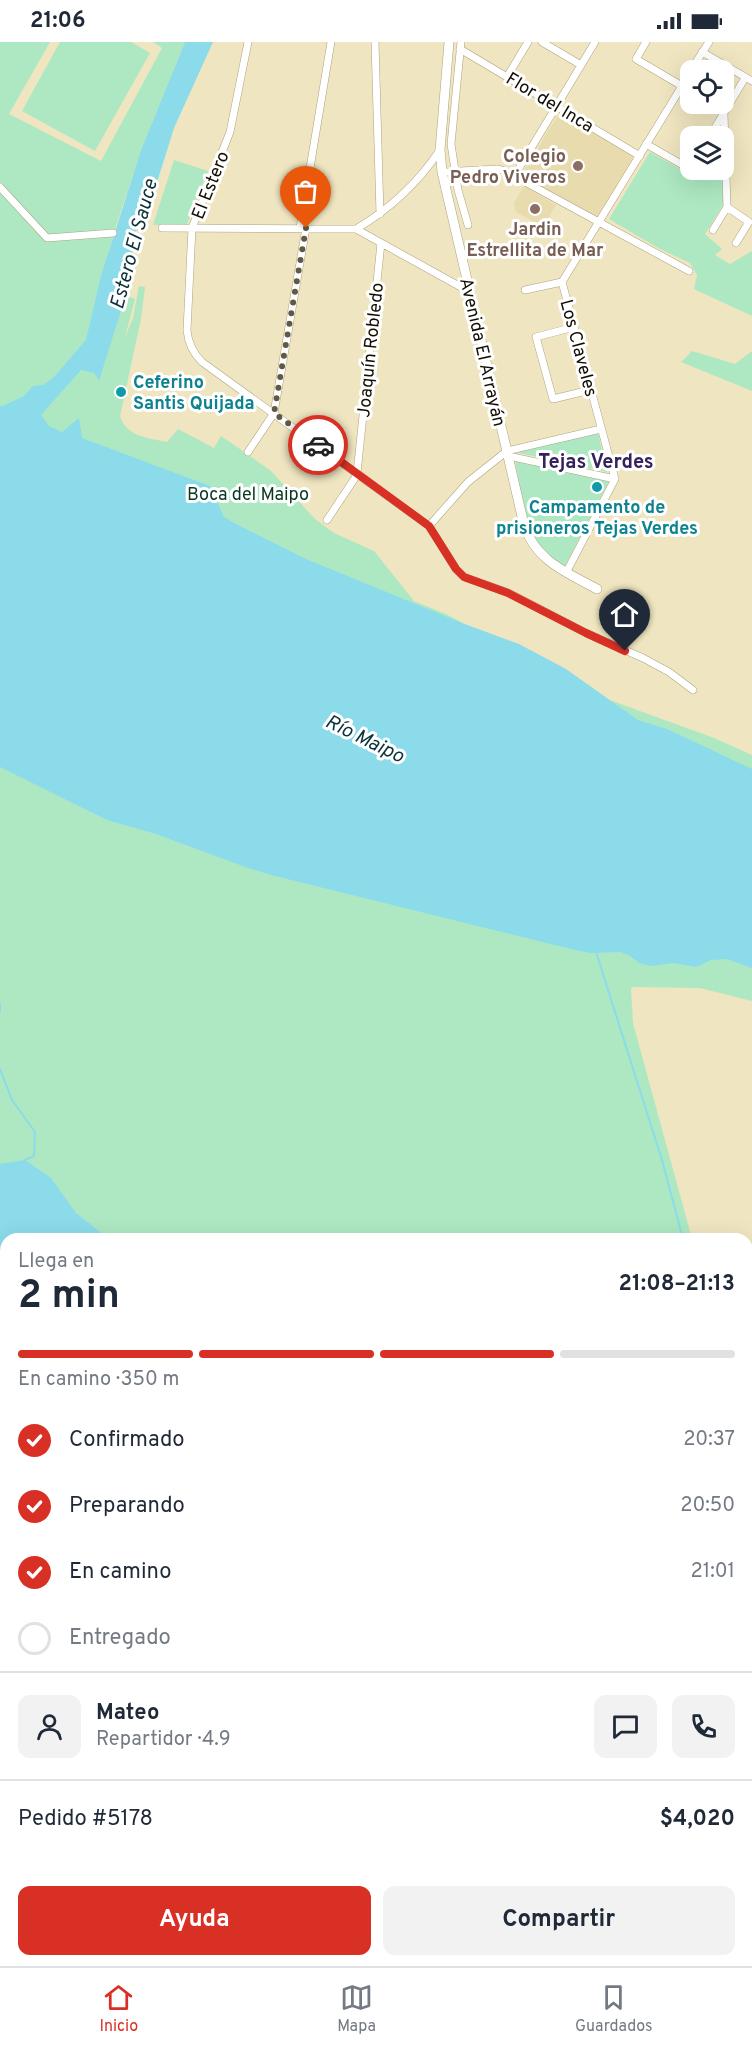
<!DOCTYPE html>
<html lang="es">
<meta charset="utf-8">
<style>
:root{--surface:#fff;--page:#f2f2f3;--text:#1f2937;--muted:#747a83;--line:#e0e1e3;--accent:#d93025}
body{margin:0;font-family:Overpass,sans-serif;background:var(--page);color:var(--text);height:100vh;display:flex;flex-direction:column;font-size:22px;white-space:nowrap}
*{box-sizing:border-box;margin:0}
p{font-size:20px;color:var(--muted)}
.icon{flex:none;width:33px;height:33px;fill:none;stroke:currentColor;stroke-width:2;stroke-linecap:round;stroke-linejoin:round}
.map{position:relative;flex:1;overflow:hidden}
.sheet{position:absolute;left:0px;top:1191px;width:753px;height:734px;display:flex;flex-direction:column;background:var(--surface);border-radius:18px 18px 0 0;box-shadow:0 6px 24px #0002}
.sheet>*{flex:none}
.tools{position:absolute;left:680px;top:18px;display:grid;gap:12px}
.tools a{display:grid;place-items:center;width:54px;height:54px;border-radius:12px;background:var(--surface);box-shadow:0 6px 24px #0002;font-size:30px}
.pin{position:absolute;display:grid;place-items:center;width:51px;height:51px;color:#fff;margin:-62px -26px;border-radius:50% 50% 50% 0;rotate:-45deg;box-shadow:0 0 6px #0007}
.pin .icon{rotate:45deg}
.courier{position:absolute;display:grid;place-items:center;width:60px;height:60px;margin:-30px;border:4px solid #d93025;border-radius:50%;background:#fff;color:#222;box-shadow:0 2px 8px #0007}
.summary em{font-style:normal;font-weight:700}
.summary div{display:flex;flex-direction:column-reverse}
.summary{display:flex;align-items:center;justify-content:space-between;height:102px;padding:0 18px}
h1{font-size:39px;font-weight:700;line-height:45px}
.bar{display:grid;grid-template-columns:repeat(4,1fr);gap:9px 6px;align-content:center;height:72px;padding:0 18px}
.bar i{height:8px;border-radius:4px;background:var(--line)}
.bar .on{background:var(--accent)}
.bar p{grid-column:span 4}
.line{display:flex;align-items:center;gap:15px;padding:0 18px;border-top:2px solid var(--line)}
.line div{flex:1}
.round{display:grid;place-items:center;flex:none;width:63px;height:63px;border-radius:12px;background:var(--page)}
ol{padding:0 18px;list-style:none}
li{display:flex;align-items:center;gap:18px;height:66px}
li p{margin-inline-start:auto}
li .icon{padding:6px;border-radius:50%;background:var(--accent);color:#fff;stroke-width:4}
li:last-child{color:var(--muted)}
li i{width:33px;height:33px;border:3px solid var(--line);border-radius:50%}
.primary-button{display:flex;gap:12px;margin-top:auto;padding:12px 18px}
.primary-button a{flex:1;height:69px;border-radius:12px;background:var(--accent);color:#fff;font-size:24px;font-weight:700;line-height:69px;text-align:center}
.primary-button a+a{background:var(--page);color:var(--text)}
.status{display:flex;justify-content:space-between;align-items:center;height:42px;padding:0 30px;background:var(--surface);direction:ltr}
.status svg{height:16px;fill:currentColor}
.tab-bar{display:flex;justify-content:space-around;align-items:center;height:84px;border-top:2px solid var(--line);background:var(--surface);font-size:16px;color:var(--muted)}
.tab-bar a{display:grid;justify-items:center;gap:3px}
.tab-bar .on{color:var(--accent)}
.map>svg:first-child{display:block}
.built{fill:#e8dcaf}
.green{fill:#ade8c2}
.water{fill:#8bdbea}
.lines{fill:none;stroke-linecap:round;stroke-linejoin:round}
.stream{stroke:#8bdbea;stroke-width:2}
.street-casing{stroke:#ada380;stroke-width:8}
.secondary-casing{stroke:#ada380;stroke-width:10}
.street{stroke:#fff;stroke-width:7}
.secondary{stroke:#fff;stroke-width:9}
.done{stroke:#5f5945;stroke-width:6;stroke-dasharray:0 10.8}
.route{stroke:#d93025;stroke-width:8}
.education-dot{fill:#8d6e63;stroke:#fff;stroke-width:2}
.culture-dot{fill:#0f9aa8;stroke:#fff;stroke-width:2}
.labels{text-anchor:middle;stroke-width:6;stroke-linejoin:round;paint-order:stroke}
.street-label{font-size:18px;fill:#120e03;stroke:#fff}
.education-label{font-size:18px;font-weight:bold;fill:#785e54;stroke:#fff;text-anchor:end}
.culture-label{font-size:18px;font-weight:bold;fill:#0d838f;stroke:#fff;text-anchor:start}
.park-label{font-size:18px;fill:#083820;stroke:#fff}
.water-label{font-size:20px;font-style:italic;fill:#0b3339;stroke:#fff}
.neighbourhood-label{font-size:20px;font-weight:bold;fill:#35225c;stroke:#fff}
</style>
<div class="status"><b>21:06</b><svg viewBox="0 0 49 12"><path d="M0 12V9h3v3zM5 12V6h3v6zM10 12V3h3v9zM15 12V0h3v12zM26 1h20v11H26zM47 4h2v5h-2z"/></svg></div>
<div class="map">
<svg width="752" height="1924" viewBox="0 0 752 1924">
<rect width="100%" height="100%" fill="#efe5c0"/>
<!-- built -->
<path class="built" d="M559,71L634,114L598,176L521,134Z
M524,144L556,163L543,185L516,170L514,161Z"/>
<!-- green -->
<path class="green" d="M0,0H50L9,72L101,119L162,6L153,0H185L141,108L116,184L100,244L135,257L125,295L133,276L139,244L145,245L141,277L120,374C126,395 149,396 167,400L178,387L214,406L221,394L270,428L315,477L334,491L374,509L414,559L446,572L596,653L714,696L752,713V959L700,946L633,945L631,947L633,981L692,1197H6V1376L0,1377Z
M60,0H131L150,11L95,109L22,69Z
M650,110L691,133L695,128H723V163L705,192L722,207L715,213L730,222L752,209V274L694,247L697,233L690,221L660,207L609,177Z
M174,118L208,129L187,182L153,183Z
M692,309L735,322L752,309V349L681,320Z
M598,391L607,430L515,410Z
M515,419L609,439L565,524C524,508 523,456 515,419Z
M747,1359L752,1365V1442L747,1435Z"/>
<!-- water -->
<path class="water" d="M185,0H213L174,86L153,153L134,193L131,236L99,339L94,331L81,328L41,373L49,384L62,390L79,376L82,396L210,444L224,475L234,481L306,517L462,581L519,602L566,627L638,678L667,687L752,727V926L727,917L711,918L696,925L674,921L650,924L639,921L630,914L621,910L590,911L575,908L271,833L248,826L156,792L107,778L0,725V364H3L24,354L33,344L43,343L53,336L86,298L101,234L141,108Z
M25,1118L51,1136L76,1171L109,1197H6V1227L0,1228V1122Z"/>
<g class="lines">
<!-- stream -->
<path class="stream" d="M596,910L662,1118L683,1197
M0,962V969
M0,1027L12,1058L35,1090L34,1114L25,1118
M747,1388L752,1393"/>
<defs>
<path id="street" d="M248,0L230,90L192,186L187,288C188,301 193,311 202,320L429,484L456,527L464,535L509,551L586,591L643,616L669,630L693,648
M375,0L380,172
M461,0L451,102L458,148L468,183
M542,0L581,23
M646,0L636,17L682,44
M460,7L640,114
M702,10L752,39
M691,28L709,0
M507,35L528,0
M724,72L727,165L749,180
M710,94L745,36
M646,102L690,127
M442,130L498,127L505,129L689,229
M515,133L595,0
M0,145L47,196L113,191
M162,186L356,187L468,249
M300,186L331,0
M356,187C390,167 418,141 440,108
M713,188L727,165
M736,201L749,180
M525,248L562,240
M574,285L536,295L553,357L590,348
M248,410L274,371L306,186
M508,414L615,437
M327,478L355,436L357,431L381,201
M429,484L468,440L507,409L601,387
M566,531L615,437L562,240L690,31
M0,1896L6,1897
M121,1918L130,1924"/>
<path id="secondary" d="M449,0L440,108L442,130L524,483C536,519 566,530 597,547
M0,1776L6,1779
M315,1918L327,1924"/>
</defs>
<!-- street casing -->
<use href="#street" class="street-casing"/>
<!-- secondary casing -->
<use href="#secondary" class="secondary-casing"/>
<!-- street -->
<use href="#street" class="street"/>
<!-- secondary -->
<use href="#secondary" class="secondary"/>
</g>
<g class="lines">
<!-- done -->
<path class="done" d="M306,186L274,371L318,403"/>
<!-- route -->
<path class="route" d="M318,403L429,484L456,527L464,535L508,551L586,591L625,609"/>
</g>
<!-- markers -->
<g class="education-dot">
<circle cx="578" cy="124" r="6"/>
<circle cx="535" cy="167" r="6"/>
</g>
<g class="culture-dot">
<circle cx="121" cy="350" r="6"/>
<circle cx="597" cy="445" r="6"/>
</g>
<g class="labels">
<!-- street labels -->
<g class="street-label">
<text transform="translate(550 60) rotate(31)" y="6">Flor del Inca</text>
<text transform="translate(210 143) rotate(-68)" y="6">El Estero</text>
<text transform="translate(579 306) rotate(75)" y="6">Los Claveles</text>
<text transform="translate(370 308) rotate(-84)" y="6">Joaquín Robledo</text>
<text transform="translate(483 310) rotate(77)" y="6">Avenida El Arrayán</text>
</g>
<!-- education labels -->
<g class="education-label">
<text x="566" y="120">Colegio<tspan x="566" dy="21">Pedro Viveros</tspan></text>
<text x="535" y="193" text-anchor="middle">Jardin<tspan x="535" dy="21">Estrellita de Mar</tspan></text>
</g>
<!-- culture labels -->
<g class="culture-label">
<text x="133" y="346">Ceferino<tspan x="133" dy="21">Santis Quijada</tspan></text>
<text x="597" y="471" text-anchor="middle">Campamento de<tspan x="597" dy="21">prisioneros Tejas Verdes</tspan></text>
</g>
<!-- park labels -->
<g class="park-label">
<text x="248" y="458">Boca del Maipo</text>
</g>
<!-- water labels -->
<g class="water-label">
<text transform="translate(133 202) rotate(-75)" y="7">Estero El Sauce</text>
<text transform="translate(365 696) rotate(26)" y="7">Río Maipo</text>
</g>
<!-- neighbourhood labels -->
<g class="neighbourhood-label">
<text x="596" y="426">Tejas Verdes</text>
</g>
</g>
</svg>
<div class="tools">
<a><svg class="icon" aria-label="locate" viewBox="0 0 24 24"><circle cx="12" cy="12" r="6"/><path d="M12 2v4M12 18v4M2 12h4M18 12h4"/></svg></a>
<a><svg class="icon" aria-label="layers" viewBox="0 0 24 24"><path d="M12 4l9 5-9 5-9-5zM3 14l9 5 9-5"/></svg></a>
</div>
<div class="pin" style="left:306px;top:186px;background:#ea580c"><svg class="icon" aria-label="bag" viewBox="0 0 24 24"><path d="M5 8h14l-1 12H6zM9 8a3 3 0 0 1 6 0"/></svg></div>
<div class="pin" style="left:625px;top:609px;background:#1f2937"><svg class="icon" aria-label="home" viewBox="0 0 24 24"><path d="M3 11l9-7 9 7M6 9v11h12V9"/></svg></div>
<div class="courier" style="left:318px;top:403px"><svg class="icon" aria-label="car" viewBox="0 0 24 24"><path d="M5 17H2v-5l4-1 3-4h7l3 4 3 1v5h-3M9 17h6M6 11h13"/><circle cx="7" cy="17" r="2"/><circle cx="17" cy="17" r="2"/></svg></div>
<section class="sheet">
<div class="summary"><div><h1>2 min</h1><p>Llega en</p></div><em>21:08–21:13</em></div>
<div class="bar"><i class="on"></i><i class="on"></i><i class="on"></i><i></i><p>En camino · 350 m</p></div>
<ol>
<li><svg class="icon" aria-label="check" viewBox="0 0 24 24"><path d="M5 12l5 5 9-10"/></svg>Confirmado<p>20:37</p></li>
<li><svg class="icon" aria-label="check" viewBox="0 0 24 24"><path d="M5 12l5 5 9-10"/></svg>Preparando<p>20:50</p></li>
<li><svg class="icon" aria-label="check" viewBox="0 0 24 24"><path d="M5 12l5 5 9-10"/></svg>En camino<p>21:01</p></li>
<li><i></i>Entregado</li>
</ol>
<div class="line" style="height:108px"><a class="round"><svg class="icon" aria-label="person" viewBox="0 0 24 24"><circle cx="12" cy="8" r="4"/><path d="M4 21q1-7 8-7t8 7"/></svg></a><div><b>Mateo</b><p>Repartidor · 4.9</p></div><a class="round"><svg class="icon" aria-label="chat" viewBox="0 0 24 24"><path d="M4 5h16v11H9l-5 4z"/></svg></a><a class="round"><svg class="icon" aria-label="phone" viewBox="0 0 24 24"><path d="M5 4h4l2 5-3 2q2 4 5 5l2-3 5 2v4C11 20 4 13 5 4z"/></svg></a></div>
<div class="line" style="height:78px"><div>Pedido #5178</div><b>$4,020</b></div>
<div class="primary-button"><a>Ayuda</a><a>Compartir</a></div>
</section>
</div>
<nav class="tab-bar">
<a class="on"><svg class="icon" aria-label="home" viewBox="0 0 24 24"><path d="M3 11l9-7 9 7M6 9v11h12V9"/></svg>Inicio</a>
<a><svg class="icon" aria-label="map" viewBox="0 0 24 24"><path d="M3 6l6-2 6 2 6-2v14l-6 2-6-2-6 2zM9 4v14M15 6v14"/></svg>Mapa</a>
<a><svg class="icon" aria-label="saved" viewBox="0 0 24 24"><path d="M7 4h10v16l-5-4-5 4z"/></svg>Guardados</a>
</nav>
